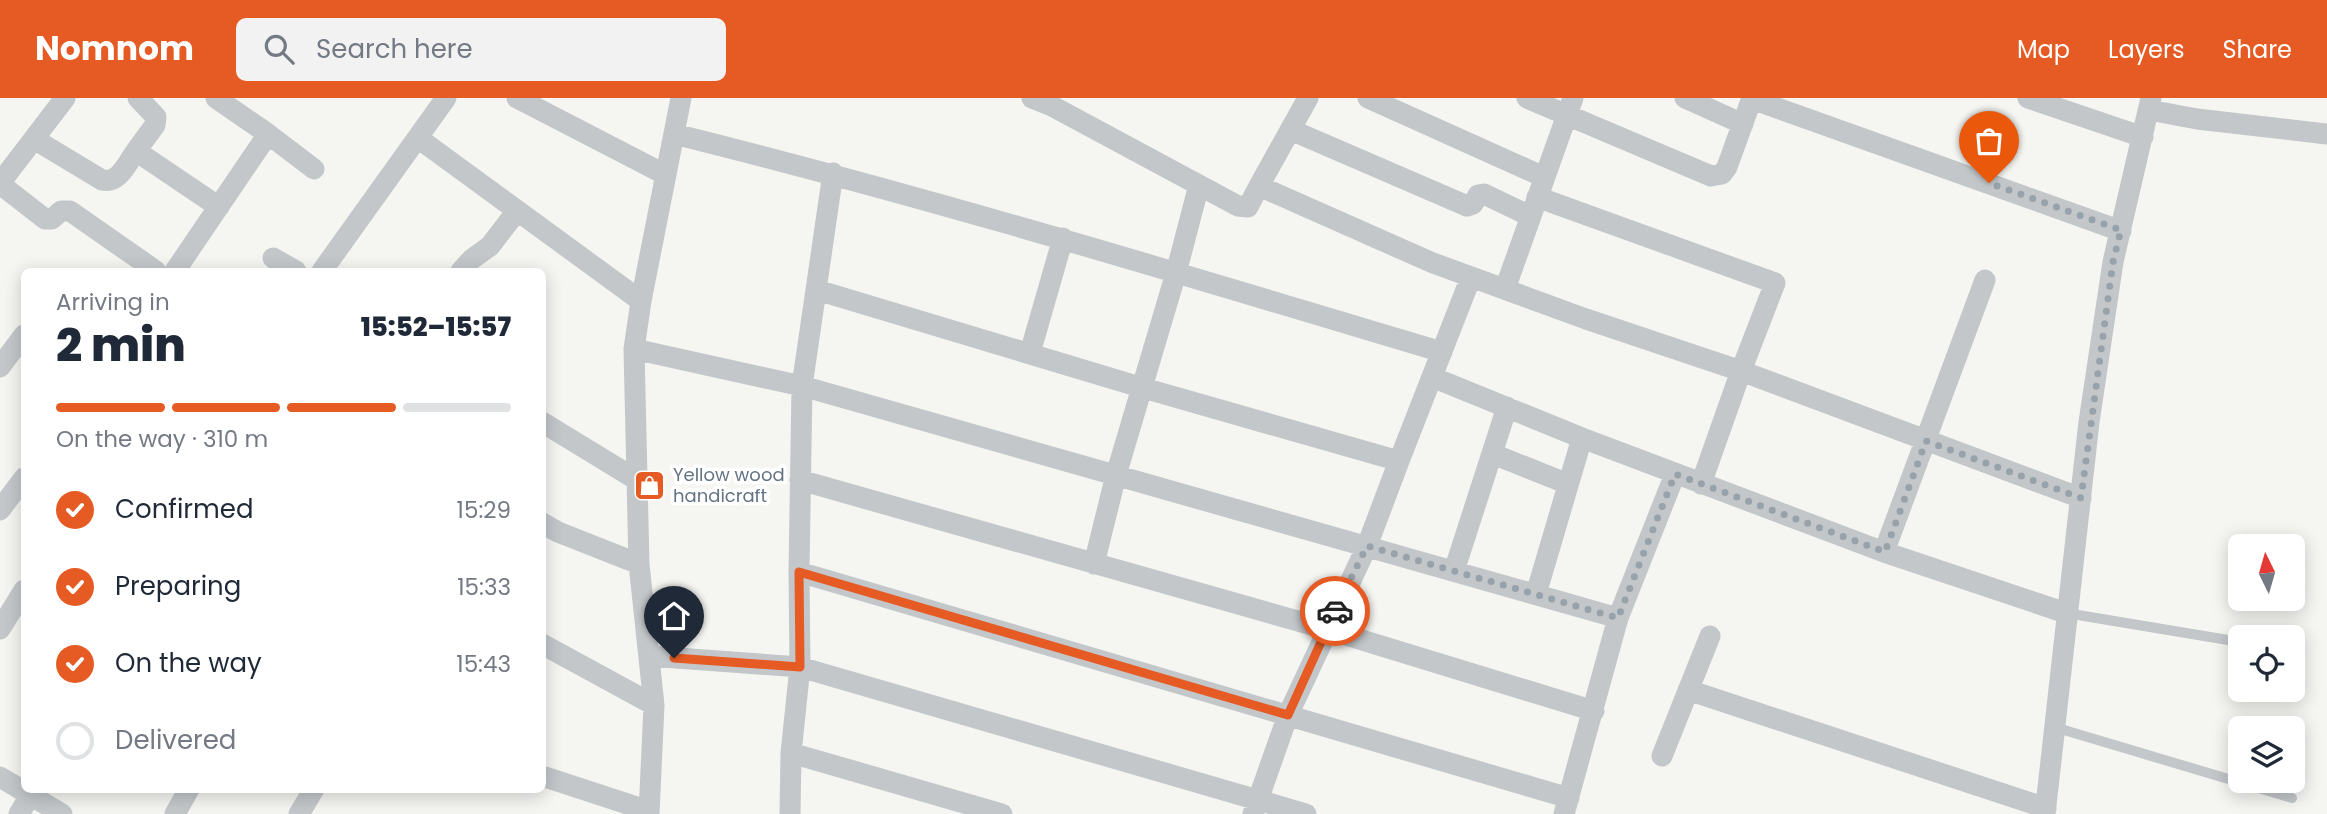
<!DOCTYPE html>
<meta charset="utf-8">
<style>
:root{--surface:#fff;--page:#f2f2f3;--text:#1f2937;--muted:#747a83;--line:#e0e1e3;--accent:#e55b23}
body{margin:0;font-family:Poppins,sans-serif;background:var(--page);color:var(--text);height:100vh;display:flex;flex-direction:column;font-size:26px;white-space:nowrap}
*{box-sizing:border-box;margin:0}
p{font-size:23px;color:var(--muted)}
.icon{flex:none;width:38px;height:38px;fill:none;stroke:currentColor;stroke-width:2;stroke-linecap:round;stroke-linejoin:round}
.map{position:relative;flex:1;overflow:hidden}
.sheet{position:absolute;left:21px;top:170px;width:525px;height:525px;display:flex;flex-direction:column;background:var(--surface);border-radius:10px;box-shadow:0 4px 18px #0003}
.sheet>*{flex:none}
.needle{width:46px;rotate:355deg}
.fabs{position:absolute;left:2228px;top:436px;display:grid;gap:14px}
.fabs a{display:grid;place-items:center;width:77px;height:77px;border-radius:10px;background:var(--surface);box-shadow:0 4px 18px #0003;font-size:35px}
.pin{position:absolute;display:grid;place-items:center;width:60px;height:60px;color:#fff;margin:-72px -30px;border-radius:50% 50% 50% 0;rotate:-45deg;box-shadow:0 0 7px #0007}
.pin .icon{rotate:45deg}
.courier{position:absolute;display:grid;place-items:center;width:70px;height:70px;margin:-35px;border:5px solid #e55b23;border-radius:50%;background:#fff;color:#222;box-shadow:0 2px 9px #0007}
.head em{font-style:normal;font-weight:800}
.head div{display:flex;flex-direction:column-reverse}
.head{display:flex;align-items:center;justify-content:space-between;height:119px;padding:0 35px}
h1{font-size:46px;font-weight:800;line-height:52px}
.bar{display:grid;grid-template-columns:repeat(4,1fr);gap:10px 7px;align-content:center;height:84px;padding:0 35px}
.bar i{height:9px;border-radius:5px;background:var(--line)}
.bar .active{background:var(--accent)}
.bar p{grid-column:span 4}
ol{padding:0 35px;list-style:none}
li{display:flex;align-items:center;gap:21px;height:77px}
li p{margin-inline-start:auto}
li .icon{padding:7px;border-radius:50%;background:var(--accent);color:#fff;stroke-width:4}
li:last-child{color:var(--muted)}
li i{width:38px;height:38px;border:4px solid var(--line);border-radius:50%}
header{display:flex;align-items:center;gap:42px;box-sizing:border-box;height:98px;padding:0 35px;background:var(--accent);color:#fff}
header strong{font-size:33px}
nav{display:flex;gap:38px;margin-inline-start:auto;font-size:24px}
.search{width:490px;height:63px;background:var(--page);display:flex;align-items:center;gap:18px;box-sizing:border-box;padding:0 24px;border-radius:10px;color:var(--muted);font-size:26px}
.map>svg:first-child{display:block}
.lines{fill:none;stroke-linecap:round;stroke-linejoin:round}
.service{stroke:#c3c7ca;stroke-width:10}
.minor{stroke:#c3c7ca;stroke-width:21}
.done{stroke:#97a2aa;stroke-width:7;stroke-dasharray:0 12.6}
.route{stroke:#e55b23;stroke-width:9}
.labels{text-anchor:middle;stroke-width:7;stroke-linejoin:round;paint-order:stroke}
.poi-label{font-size:18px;fill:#647483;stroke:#fff;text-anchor:start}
</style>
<header>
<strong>Nomnom</strong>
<div class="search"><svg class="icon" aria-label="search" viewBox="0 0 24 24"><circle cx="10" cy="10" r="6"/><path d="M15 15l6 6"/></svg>Search here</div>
<nav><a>Map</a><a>Layers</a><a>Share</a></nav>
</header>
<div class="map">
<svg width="2327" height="716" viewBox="0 0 2327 716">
<rect width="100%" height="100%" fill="#f5f6f2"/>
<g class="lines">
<!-- service -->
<path class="service" d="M2066,515L2240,544
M2054,629L2292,700"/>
<!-- minor -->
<path class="minor" d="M138,0L156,19L155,27L136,53L219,109
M517,0L666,77
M1032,0L1052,8L1238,108L1248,109L1259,88L1433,165L1586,221L1741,273L2081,400
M1368,0L1544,79
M1527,0L1711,78L1722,76L1727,69L1752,0
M1685,0L1743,26
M2028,0L2143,39
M1752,1L2121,133
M2149,12L2197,21L2327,36
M1291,32L1467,108L1473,106L1478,97L1484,96L1530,118
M268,36L314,71
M674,36C933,100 1187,178 1442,254
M418,40L641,203
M34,41L102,82C119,86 127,65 136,53
M0,85L65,0
M0,86L45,121H52L61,113H70L156,173
M1259,88L1308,0
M1537,99L1775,185L1741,273L1701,386
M273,160L296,173
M175,173L268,36L216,0
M322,173L446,0
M461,173L472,161L490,148L517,113
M1505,191L1573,0
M817,192L1140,289L1399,363L1367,448L1288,617L1253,716
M634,251L802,288L1618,520L1564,716
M1030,255L1063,140
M0,269L24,237
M1432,279L1582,340L1884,454L2066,515
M542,324L637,382
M1493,356L1568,386
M1399,363L1471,179
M800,382L1326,531L1594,613
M0,412L24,380
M542,425L558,434L639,466
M1884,454L1985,182
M1094,466L1116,377L1176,175L1199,87
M1454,473L1507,309
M799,474L1569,700
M1536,496L1582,340
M1618,520L1675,376
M0,531L24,492
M542,546L654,607
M649,558L800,569L1306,716
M1688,592L2046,710
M791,655L1002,716
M1662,658L1710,538
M542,678L649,713
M0,679L62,716
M19,716L34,691
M175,716L189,691
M299,716L314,691
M649,716L654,607L639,466L634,251L641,203L681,0
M790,716L791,655L800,569L799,474L802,288L833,75
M2045,716L2089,324L2113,164L2151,0"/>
</g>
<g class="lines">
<!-- done -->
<path class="done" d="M1335,513L1367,448L1618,520L1675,376L1885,454L1926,343L2081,400L2113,164L2121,132L1989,85"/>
<!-- route -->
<path class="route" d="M674,560L800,569L799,474L1288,617L1335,513"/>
</g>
<!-- icons -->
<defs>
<symbol id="shop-square" viewBox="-11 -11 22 22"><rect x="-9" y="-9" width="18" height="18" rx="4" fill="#e55b23" stroke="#fff"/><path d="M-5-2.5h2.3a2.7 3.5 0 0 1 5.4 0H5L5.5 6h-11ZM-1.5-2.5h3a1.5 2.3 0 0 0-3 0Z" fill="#fff"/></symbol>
</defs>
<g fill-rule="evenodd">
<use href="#shop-square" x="632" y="370" width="35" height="35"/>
</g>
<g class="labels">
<!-- poi labels -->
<g class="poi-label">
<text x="673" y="383">Yellow wood<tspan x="673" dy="21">handicraft</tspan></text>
</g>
</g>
</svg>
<div class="fabs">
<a><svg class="needle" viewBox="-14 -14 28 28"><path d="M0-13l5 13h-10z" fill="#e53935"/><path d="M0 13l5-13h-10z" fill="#747a83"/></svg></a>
<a><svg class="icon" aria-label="locate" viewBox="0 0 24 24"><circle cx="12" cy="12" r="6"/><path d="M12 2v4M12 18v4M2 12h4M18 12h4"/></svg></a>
<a><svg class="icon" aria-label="layers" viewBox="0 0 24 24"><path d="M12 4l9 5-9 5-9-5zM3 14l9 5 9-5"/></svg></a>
</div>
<div class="pin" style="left:1989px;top:85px;background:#ea580c"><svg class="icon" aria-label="bag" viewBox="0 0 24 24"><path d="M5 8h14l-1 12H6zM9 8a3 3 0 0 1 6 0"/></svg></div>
<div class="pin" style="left:674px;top:560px;background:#1f2937"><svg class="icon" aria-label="home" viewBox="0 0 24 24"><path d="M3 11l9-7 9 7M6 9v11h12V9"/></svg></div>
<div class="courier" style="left:1335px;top:513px"><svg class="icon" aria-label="car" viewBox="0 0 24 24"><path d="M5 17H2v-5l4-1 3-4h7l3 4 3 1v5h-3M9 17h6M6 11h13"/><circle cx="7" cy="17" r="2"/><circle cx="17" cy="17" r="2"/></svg></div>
<section class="sheet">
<div class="head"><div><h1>2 min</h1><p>Arriving in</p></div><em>15:52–15:57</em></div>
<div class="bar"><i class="active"></i><i class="active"></i><i class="active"></i><i></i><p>On the way · 310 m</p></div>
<ol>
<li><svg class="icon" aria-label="check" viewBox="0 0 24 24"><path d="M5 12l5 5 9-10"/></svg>Confirmed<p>15:29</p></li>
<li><svg class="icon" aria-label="check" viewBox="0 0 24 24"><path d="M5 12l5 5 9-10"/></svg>Preparing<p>15:33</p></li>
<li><svg class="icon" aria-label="check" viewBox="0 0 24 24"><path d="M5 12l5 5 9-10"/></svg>On the way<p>15:43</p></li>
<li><i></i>Delivered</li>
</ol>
</section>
</div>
